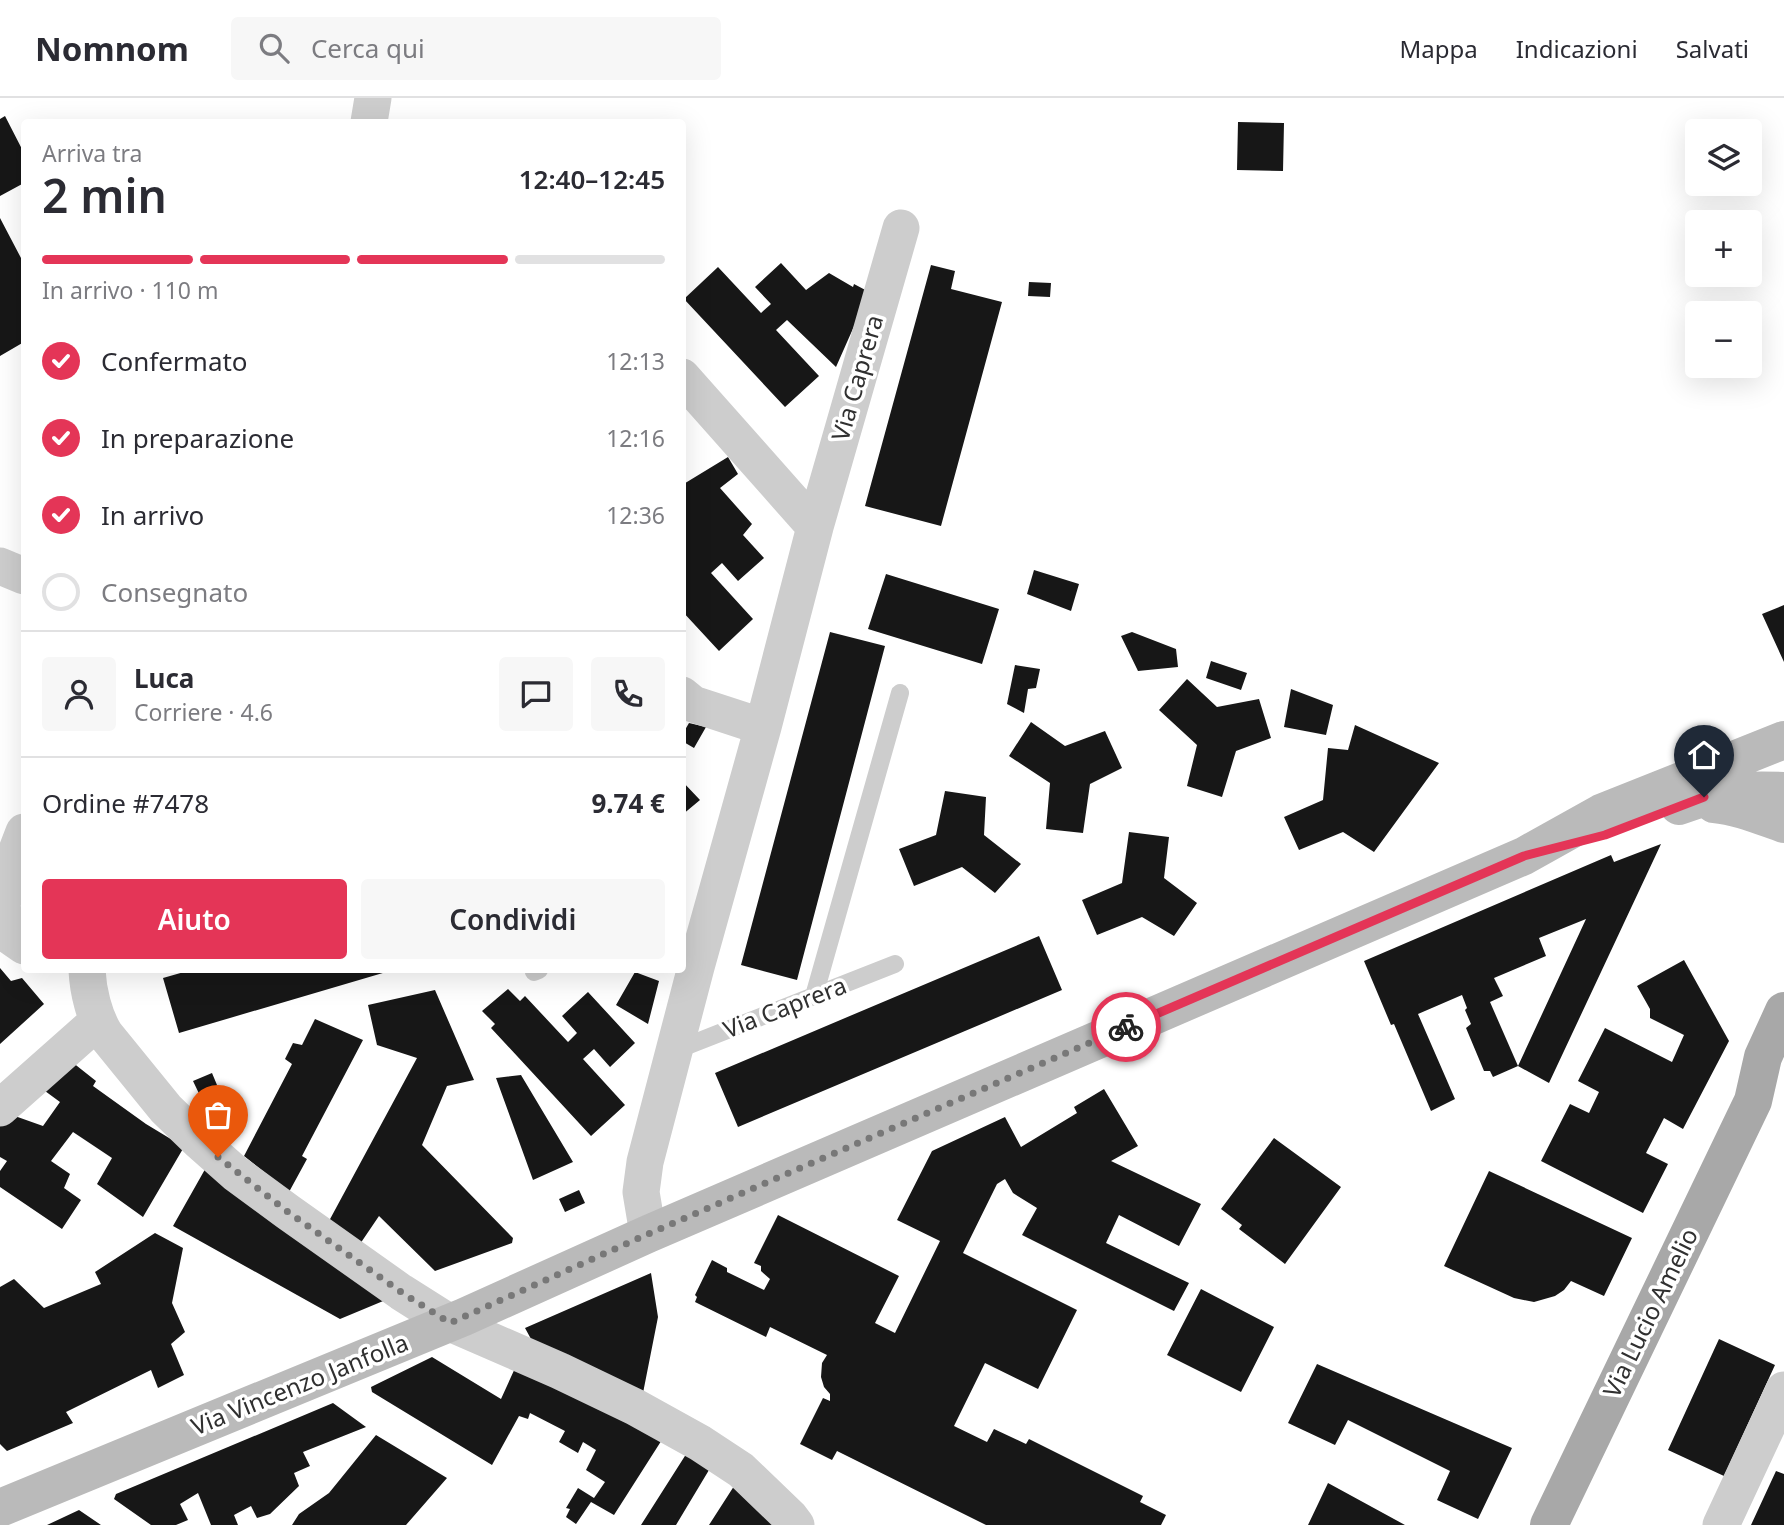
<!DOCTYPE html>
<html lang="it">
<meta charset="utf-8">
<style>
:root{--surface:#fff;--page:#f7f7f7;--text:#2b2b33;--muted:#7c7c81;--line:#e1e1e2;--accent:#e43557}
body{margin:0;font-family:"Noto Sans",sans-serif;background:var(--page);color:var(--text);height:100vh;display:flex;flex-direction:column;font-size:26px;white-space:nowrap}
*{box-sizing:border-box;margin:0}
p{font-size:23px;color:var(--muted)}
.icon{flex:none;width:38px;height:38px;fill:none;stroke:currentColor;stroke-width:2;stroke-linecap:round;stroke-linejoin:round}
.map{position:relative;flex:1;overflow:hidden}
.drawer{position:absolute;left:21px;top:21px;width:665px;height:854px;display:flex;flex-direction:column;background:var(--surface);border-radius:7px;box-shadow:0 7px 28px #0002}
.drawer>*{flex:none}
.fabs{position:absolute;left:1685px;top:21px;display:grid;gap:14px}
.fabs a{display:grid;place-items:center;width:77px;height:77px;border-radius:7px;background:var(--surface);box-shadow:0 7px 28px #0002;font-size:35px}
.pin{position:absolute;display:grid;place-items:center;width:60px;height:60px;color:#fff;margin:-72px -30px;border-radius:50% 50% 50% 0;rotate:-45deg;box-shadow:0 0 7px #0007}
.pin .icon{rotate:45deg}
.courier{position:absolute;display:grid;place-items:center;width:70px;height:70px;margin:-35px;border:5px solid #e43557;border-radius:50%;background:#fff;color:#222;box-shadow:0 2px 9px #0007}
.head em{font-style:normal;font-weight:600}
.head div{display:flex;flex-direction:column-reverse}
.head{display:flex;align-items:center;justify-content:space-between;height:119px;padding:0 21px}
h1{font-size:46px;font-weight:600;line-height:52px}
.bar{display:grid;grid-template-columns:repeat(4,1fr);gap:10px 7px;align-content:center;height:84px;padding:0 21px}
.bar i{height:9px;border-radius:5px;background:var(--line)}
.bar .current{background:var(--accent)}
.bar p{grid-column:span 4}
.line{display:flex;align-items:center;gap:18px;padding:0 21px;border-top:2px solid var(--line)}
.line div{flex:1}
.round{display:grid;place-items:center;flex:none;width:74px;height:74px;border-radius:7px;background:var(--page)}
ol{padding:0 21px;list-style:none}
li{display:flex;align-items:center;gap:21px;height:77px}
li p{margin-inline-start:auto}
li .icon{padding:7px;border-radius:50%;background:var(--accent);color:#fff;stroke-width:4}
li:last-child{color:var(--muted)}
li i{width:38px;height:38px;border:4px solid var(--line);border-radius:50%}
.cta{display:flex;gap:14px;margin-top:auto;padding:14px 21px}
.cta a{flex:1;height:80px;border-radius:7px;background:var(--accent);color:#fff;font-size:28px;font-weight:600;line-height:80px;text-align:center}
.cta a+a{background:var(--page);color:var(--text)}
header{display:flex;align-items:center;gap:42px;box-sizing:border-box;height:98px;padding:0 35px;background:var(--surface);border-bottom:2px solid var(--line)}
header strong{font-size:33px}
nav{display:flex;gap:38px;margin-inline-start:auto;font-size:24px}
.search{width:490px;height:63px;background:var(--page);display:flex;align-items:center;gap:18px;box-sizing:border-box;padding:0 24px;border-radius:7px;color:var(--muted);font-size:26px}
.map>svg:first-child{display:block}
.building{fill:#171717}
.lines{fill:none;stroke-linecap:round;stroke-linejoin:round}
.service{stroke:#cdcdcd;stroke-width:18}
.minor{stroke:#cdcdcd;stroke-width:37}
.secondary{stroke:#bababa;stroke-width:38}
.primary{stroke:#a8a8a8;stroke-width:38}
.done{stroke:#787878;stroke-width:7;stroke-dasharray:0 12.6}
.route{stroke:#e43557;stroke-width:9}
.labels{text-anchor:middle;stroke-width:7;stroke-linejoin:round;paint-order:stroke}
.street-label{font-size:24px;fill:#303030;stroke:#fff}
</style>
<header>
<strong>Nomnom</strong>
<div class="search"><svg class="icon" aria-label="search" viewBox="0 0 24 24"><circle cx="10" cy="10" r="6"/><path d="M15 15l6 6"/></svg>Cerca qui</div>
<nav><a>Mappa</a><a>Indicazioni</a><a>Salvati</a></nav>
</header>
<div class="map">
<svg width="1784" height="1427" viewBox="0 0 1784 1427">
<rect width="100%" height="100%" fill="#fff"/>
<!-- building -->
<path class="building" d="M5,18L24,55V85L0,98V21Z
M1238,24L1284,25L1283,73L1237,72Z
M0,120L21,160L24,158V244L0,258Z
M781,165L806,192L829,175L853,189L854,186L871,195L863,208L836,269L787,222L776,232L819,278L785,309L684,201L718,169L761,215L771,206L755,189Z
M931,167L955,173L951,191L1002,204L941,428L865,408Z
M1029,184L1051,185L1050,199L1028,198Z
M728,359L738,376L720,390L752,426L743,437L764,460L738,483L722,465L711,475L753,521L719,553L682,513V387Z
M1034,472L1079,486L1071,513L1027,496Z
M886,476L999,511L982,566L868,531Z
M1784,507V564L1762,516Z
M830,534L885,548L797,882L741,867Z
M1132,534L1176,551L1178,569L1138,573L1121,538Z
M1211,563L1247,575L1241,592L1206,580Z
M1015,567L1040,571L1036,590L1028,591L1024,615L1007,606Z
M1187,581L1217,609L1259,601L1271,640L1236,653L1222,699L1187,688L1197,647L1159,612Z
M1291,591L1333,607L1326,637L1284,629Z
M1031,624L1065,648L1105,633L1122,670L1090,686L1083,735L1046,731L1050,685L1009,658Z
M689,625L706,629L694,650L682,643V637Z
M1355,627L1439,665L1374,754L1343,734L1299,752L1284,719L1323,702L1328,650L1348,652Z
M682,683L700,702L682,717Z
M945,693L986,699L984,737L1021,766L995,795L962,769L914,788L899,751L936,737Z
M1129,734L1169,739L1164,780L1197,805L1174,838L1142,819L1097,837L1082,802L1122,785Z
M1661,746L1549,985L1518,968L1586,821L1539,840L1546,858L1494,880L1503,898L1490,904L1518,968L1493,979L1490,973H1484L1466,930L1471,926L1465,912L1467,910L1462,897L1418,916L1455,1001L1431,1013L1394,926L1391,927L1364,863L1611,757L1614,764Z
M1039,838L1062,892L738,1029L715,975Z
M1684,862L1729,943L1683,1031L1664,1020L1646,1055L1668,1066L1643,1115L1541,1063L1570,1006L1589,1015L1599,994L1578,983L1605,930L1672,964L1684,937L1650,920V911L1637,888Z
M0,870L11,883L22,880L44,906L0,946Z
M191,872H393L179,935L163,880Z
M635,874L659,883L648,926L616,907Z
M508,891L520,903L525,898L568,944L577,935L562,918L588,894L635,945L610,969L594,951L583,961L625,1007L591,1038L491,930L495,926L482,913Z
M435,892L474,982L447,988L422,1047L513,1140L512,1145L435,1173L379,1118L360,1146L329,1123L417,960L377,947L368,907Z
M315,921L363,942L302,1058L307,1061L289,1094L244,1058L292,966L285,961L293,945L302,947Z
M72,964L96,983L93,988L146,1026L184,1049L143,1119L97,1086L112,1060L73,1034L51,1063L70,1076L64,1090L81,1102L62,1131L0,1089V1073L7,1063L0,1059V1026L12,1017L43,1028L60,1004L45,993Z
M212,975L222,999L204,1006L193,983Z
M521,977L573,1064L533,1082L496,980Z
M1104,991L1138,1048L1111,1063L1201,1106L1179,1148L1119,1117L1106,1145L1189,1185L1174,1213L1022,1137L1037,1110L1013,1095L1005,1081L997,1086L963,1155L1077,1212L1038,1291L985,1265L954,1328L987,1344L994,1331L1026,1346L1029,1341L1143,1398L1140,1404L1166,1417L1161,1427H986L837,1353L832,1362L800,1346L823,1300L830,1303V1296L824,1289L821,1279L822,1265L827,1257L770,1229L766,1239L695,1204L697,1199L695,1197L712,1162L727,1170V1174L764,1192L770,1181L761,1173V1168L754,1165L778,1117L899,1178L875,1225L895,1235L940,1143L897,1122L932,1053L1005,1019L1021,1049L1077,1015L1074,1009Z
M1274,1040L1341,1089L1285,1166L1239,1131L1242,1127L1221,1111Z
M208,1066L388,1201L340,1221L173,1128Z
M1489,1073L1632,1140L1604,1198L1571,1183L1564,1192L1555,1198L1534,1204L1514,1200L1444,1168Z
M579,1092L585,1105L565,1114L559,1101Z
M155,1135L183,1150L172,1205L185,1234L171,1246L184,1277L158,1290L151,1272L66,1314L73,1325L7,1353L0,1346V1189L14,1181L44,1210L101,1186L95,1174Z
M651,1175L658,1219L643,1295L531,1241L525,1230Z
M1201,1191L1274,1229L1241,1294L1167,1257Z
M1719,1241L1775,1267L1724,1378L1668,1352Z
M432,1259L501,1301L516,1268L665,1337L614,1417L591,1404L576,1426L566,1419L570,1411L566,1410L578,1390L594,1400L605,1384L586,1372L596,1352L583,1344L578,1355L559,1344L565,1333L530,1315L528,1321L519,1318L492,1367L372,1294L371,1289Z
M1317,1266L1512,1350L1478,1421L1437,1402L1450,1373L1348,1322L1335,1347L1288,1325Z
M333,1305L366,1329L303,1354L310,1368L294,1375L299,1388L270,1416L257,1420L251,1408L234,1417L238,1427H211L198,1395L180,1406L188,1422L176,1427H151L114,1401L116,1396Z
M376,1337L447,1380L406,1427H292L299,1416L329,1395Z
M690,1350L712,1367L676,1427H641Z
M1776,1373L1784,1376V1427H1751Z
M736,1385L778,1427H709Z
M1328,1385L1405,1427H1308Z
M79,1412L101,1427H47Z"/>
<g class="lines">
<!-- service -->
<path class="service" d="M534,874L539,872
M814,898L900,595
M674,953L895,866"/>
<!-- minor -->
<path class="minor" d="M369,24L373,0
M682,279L815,429
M0,468L24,478
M682,597L693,606L763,629
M24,734L7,778L2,808L7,836L24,848
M87,872C88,893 94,918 105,936L166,1011L200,1044L235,1075L288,1114L401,1194L450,1225L560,1273L635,1309L700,1345L741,1372L790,1419L796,1427
M0,1010L97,924
M648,1136L641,1094L645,1064L696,869L763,629L815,429L901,130
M1721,1427L1784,1292"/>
<!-- secondary -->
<path class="secondary" d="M1714,706C1738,708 1761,718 1784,726
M1679,708C1719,693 1742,691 1784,693
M0,1410L464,1219L648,1136L1524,758L1601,715L1784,642"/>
<!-- primary -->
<path class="primary" d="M1549,1427L1753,1003L1763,959L1784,913"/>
</g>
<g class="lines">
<!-- done -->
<path class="done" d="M218,1059L288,1114L401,1194L450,1225L648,1136L1126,929"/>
<!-- route -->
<path class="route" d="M1126,929L1524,758L1605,737L1704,699"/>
</g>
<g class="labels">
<!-- street labels -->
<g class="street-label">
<text transform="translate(858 280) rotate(-74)" y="8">Via Caprera</text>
<text transform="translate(785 910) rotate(-21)" y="8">Via Caprera</text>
<text transform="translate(1651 1215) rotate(-64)" y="8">Via Lucio Amelio</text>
<text transform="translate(300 1287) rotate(-22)" y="8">Via Vincenzo Janfolla</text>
</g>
</g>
</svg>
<div class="fabs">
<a><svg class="icon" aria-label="layers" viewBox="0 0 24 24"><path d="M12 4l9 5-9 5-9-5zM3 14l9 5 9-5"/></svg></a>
<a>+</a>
<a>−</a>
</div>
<div class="pin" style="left:218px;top:1059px;background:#ea580c"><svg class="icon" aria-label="bag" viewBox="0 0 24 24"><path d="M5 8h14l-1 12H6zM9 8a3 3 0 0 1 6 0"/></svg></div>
<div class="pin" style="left:1704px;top:699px;background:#1f2937"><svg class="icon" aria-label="home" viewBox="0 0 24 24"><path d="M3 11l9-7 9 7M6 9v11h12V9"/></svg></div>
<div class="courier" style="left:1126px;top:929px"><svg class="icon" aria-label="bike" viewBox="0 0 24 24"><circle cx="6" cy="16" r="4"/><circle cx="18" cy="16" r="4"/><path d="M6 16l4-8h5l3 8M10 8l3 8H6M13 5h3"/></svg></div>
<section class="drawer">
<div class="head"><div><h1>2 min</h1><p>Arriva tra</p></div><em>12:40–12:45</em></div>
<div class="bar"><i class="current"></i><i class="current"></i><i class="current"></i><i></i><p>In arrivo · 110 m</p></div>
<ol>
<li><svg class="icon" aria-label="check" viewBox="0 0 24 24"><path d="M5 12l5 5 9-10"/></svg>Confermato<p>12:13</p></li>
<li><svg class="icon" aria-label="check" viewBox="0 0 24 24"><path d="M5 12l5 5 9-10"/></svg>In preparazione<p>12:16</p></li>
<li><svg class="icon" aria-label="check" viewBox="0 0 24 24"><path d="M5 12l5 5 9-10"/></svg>In arrivo<p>12:36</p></li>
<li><i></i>Consegnato</li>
</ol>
<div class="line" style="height:126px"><a class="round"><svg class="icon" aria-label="person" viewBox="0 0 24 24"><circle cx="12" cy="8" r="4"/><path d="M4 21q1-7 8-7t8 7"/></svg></a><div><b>Luca</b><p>Corriere · 4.6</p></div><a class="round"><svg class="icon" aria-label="chat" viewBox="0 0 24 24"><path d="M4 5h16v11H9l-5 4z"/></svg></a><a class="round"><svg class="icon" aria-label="phone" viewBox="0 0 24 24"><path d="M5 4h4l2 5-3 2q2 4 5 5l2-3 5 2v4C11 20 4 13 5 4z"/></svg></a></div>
<div class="line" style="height:91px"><div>Ordine #7478</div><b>9.74 €</b></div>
<div class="cta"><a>Aiuto</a><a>Condividi</a></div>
</section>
</div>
